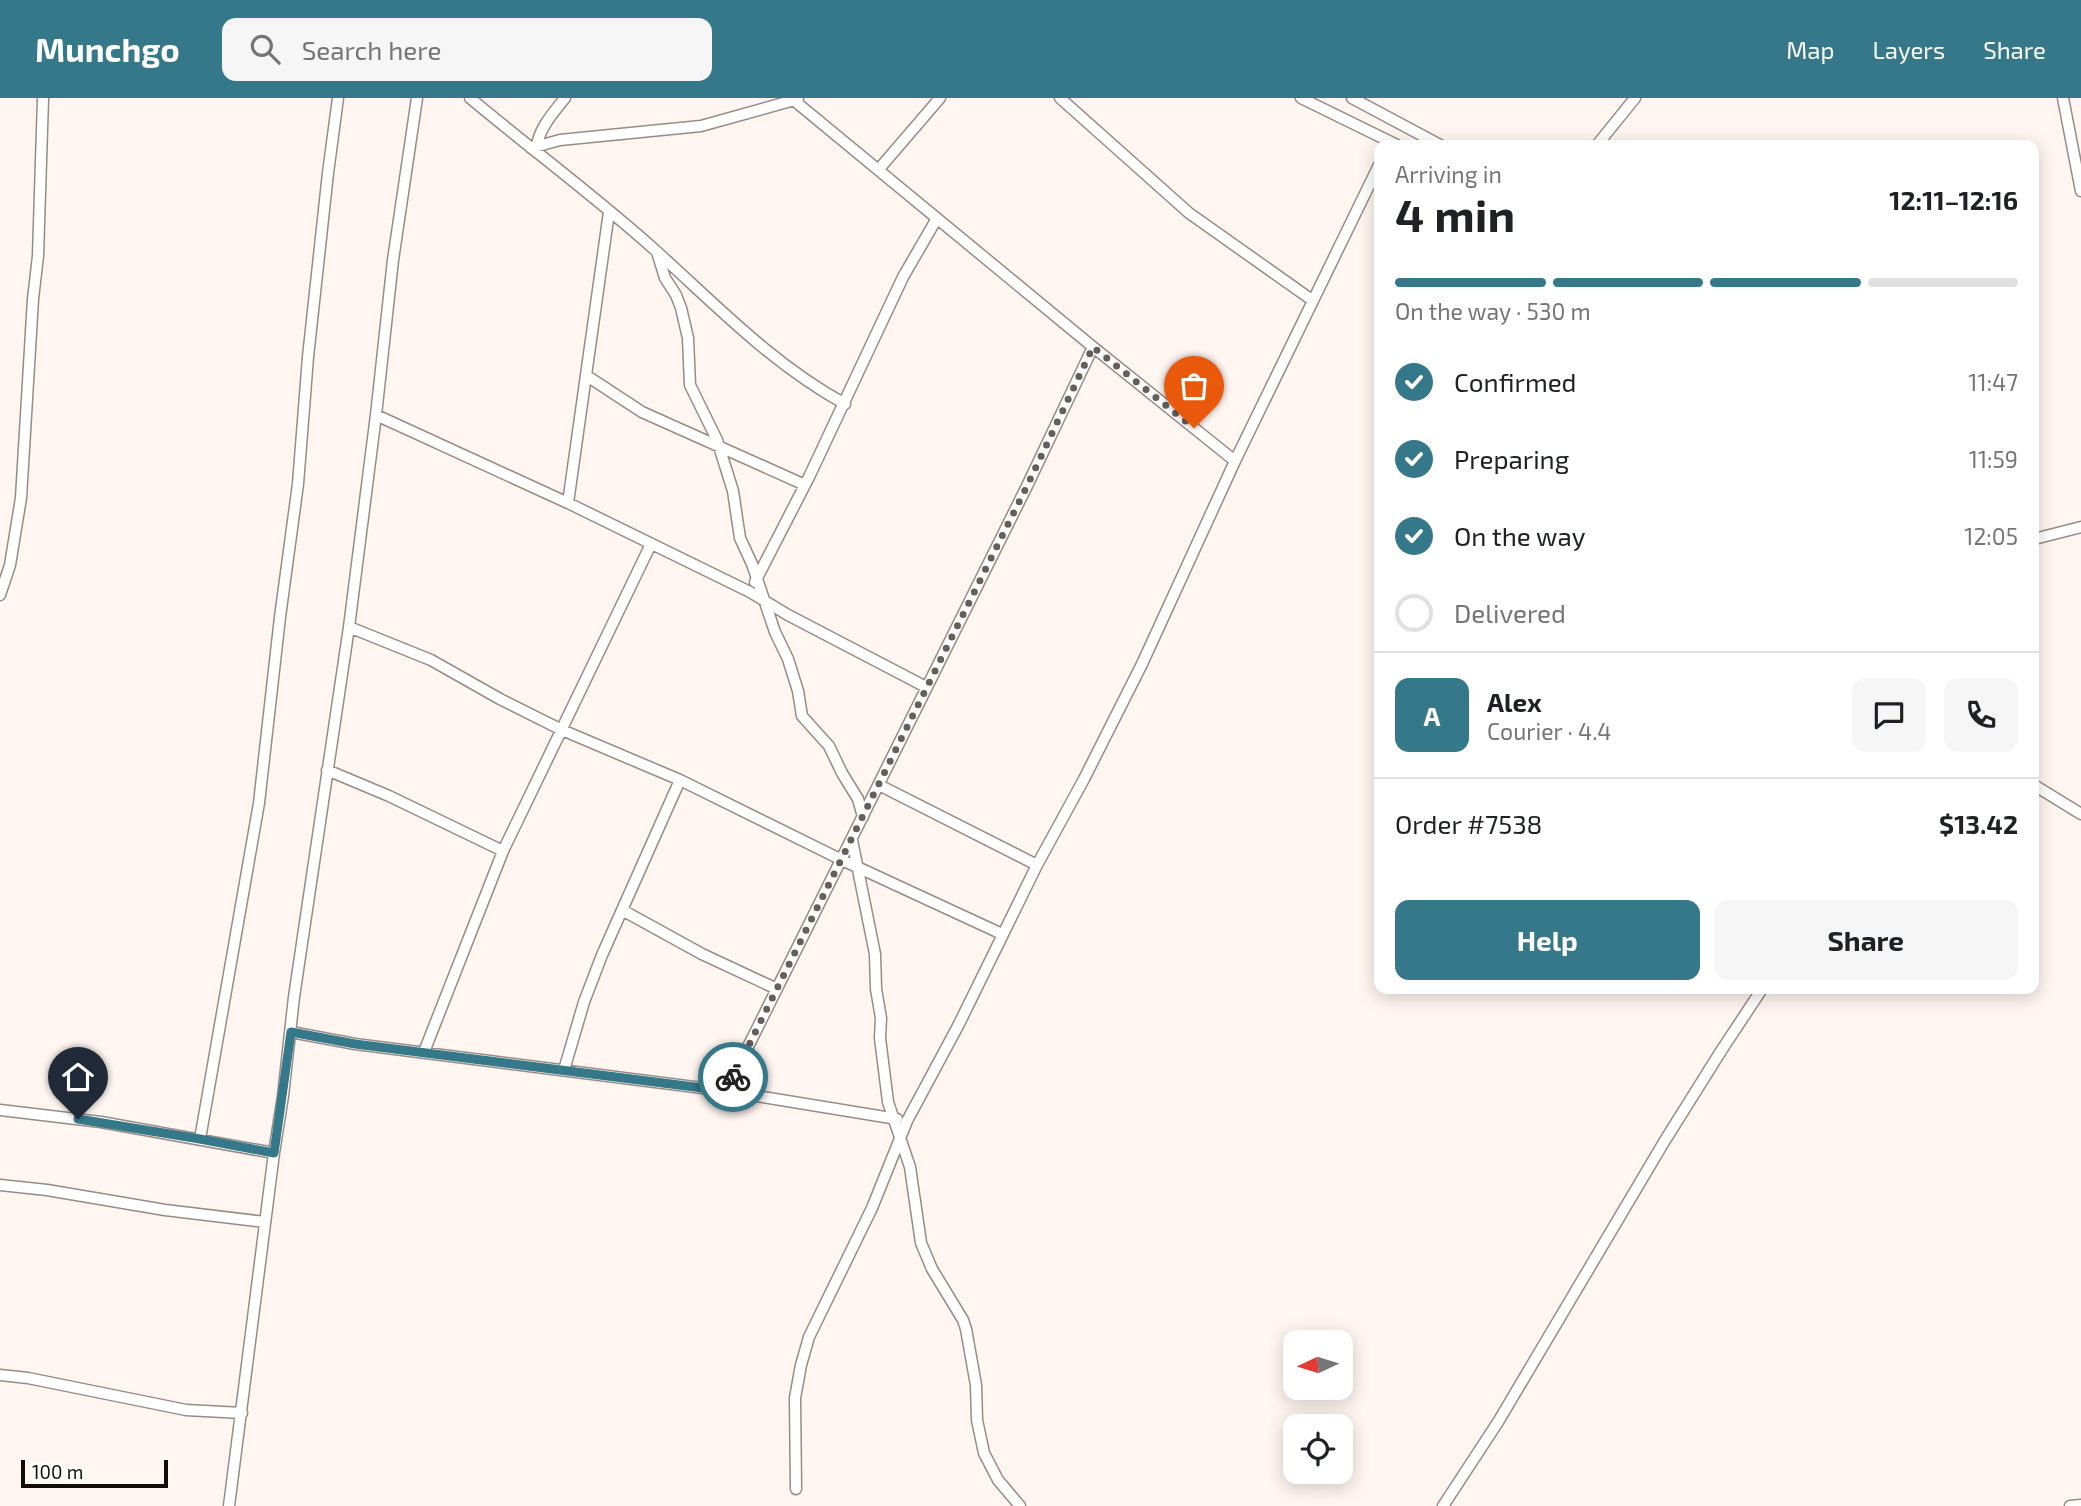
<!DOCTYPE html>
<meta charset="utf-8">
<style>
:root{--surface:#fff;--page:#f6f6f6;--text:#202124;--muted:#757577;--line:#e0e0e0;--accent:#357889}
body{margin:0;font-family:"Exo 2",sans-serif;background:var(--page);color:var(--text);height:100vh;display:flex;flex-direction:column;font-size:26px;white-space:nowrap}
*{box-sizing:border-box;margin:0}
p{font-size:23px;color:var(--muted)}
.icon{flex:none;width:38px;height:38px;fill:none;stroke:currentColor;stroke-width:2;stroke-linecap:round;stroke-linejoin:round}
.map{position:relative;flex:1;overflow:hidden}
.panel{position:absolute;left:1374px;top:42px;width:665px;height:854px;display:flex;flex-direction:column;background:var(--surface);border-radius:14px;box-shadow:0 4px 18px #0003}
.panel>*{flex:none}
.needle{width:46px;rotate:266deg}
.fabs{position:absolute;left:1283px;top:1232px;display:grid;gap:14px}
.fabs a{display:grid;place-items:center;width:70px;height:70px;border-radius:14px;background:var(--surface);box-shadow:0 4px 18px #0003;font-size:35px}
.scale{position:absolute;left:21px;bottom:18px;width:147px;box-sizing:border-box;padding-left:7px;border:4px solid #110d0a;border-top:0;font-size:19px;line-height:24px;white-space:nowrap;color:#110d0a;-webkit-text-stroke:5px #fff;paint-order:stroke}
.pin{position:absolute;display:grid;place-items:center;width:60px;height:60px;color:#fff;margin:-72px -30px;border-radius:50% 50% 50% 0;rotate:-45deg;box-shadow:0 0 7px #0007}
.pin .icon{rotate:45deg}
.courier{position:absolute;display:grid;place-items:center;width:70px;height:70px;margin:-35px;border:5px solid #357889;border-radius:50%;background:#fff;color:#222;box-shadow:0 2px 9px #0007}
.headline em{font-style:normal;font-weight:700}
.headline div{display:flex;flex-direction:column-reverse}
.headline{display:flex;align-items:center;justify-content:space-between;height:119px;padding:0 21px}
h1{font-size:46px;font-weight:700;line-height:52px}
.bar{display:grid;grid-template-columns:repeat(4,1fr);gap:10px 7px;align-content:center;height:84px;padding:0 21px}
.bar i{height:9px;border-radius:5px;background:var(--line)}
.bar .active{background:var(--accent)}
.bar p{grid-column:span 4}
.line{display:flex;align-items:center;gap:18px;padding:0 21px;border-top:2px solid var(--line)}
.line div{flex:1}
.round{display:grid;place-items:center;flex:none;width:74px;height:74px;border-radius:14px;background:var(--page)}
ol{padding:0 21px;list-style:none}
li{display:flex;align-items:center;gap:21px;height:77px}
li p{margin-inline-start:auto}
li .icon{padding:7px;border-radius:50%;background:var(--accent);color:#fff;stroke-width:4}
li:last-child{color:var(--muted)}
li i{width:38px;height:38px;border:4px solid var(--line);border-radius:50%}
.action{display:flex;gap:14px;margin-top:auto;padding:14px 21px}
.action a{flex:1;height:80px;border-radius:14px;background:var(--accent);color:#fff;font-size:28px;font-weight:700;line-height:80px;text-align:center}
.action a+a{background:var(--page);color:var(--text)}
header{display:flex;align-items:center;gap:42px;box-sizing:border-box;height:98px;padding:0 35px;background:var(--accent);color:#fff}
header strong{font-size:33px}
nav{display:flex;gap:38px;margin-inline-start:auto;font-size:24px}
.search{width:490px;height:63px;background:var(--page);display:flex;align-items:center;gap:18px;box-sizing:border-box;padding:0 24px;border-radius:14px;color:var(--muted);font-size:26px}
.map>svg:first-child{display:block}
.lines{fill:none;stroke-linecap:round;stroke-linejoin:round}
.minor-casing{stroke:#988b84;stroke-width:13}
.minor{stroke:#fff;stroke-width:10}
.done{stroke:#645f5b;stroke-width:7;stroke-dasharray:0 12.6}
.route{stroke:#357889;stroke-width:9}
</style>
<header>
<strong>Munchgo</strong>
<div class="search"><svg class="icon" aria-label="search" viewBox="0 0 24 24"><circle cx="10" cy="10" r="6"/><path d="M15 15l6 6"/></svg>Search here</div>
<nav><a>Map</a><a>Layers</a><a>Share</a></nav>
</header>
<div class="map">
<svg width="2081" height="1408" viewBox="0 0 2081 1408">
<rect width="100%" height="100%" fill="#fff6f1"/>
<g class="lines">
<defs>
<path id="minor" d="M470,0C531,51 596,99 655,152C716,207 772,266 845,306
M791,0L1093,249L1235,363
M1060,0L1189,115L1312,202
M1301,0L1397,47
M1352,0L1440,47
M2063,0L2081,93
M537,47C540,29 554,14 565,0
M1597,47L1635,0
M531,50L560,42L701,28L798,1
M879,71L940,0
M657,154L665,180L676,197L681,210L688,240L690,287L717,342L733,393L740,440L752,466L775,534L788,561L798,593L802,618L829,648L842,675L858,701L863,719
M587,278L642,314L805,387
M376,317L568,405L750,494L788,517L926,589
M568,405L609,114
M2034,441L2081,429
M755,484L809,379L903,179L936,122
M0,497L10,467L21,400L33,201L38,158L43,0
M349,529L431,562L500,601L562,632L680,682L842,762L1002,836
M327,672L389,698L503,753
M879,687L1037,767
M2034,687L2081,716
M852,742L875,856L876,891L881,920L880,940L888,1004L910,1069L921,1145L932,1171L963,1222L966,1231L976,1287L977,1322L984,1355L998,1382L1020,1408
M622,812L702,856L777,891
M291,934L355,946L726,993L897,1021
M424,954L503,753L651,446
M564,972L584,904L602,857L680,682
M726,993L1027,388L1093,249
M0,1012L101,1024L274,1055
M200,1041L259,705L280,519L298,386L308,259L328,75L338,0
M0,1087L47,1092L165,1112L265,1124
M0,1277L28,1280L186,1312L242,1315
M796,1391L795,1300L801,1267L809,1239L872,1110L907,1023L959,926L1037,767L1084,681L1142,566L1235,363L1379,67
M229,1408L274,1055L283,998L294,899L349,529L376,317L393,162L417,0
M1443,1408L1498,1324L1664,1044L1721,953L1762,891
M2070,1408L2081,1407"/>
</defs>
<!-- minor casing -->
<use href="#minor" class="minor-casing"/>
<!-- minor -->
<use href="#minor" class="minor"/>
</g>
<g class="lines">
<!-- done -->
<path class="done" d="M733,979L1027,388L1093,249L1194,330"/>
<!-- route -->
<path class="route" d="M78,1021L200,1041L274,1055L291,934L355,946L726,993L733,979"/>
</g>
</svg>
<div class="fabs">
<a><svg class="needle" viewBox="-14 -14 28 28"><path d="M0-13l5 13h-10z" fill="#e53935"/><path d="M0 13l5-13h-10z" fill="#757577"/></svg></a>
<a><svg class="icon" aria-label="locate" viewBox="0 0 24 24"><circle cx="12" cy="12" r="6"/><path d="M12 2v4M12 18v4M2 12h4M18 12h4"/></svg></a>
</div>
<div class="scale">100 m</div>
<div class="pin" style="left:1194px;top:330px;background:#ea580c"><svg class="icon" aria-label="bag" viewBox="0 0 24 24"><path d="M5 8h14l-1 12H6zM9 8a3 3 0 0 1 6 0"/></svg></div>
<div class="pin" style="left:78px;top:1021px;background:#1f2937"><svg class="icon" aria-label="home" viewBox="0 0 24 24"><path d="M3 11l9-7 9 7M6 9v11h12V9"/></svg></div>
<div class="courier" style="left:733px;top:979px"><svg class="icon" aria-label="bike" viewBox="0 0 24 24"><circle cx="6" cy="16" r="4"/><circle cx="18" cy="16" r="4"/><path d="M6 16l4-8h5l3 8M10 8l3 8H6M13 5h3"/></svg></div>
<section class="panel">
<div class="headline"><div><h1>4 min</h1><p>Arriving in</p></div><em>12:11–12:16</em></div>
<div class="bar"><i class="active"></i><i class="active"></i><i class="active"></i><i></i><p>On the way · 530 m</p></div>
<ol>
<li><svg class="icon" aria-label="check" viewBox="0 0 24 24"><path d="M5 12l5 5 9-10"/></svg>Confirmed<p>11:47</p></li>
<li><svg class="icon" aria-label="check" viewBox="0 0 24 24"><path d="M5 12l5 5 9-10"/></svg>Preparing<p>11:59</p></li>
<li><svg class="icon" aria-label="check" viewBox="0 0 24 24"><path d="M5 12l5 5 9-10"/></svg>On the way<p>12:05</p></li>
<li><i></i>Delivered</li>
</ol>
<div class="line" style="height:126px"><b class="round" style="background:var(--accent);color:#fff">A</b><div><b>Alex</b><p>Courier · 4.4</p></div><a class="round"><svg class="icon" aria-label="chat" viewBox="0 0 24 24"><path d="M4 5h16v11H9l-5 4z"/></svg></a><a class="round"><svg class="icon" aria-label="phone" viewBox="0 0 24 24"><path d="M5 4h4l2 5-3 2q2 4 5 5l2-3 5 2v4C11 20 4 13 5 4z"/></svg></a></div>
<div class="line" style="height:91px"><div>Order #7538</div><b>$13.42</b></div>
<div class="action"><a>Help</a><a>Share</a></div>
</section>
</div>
